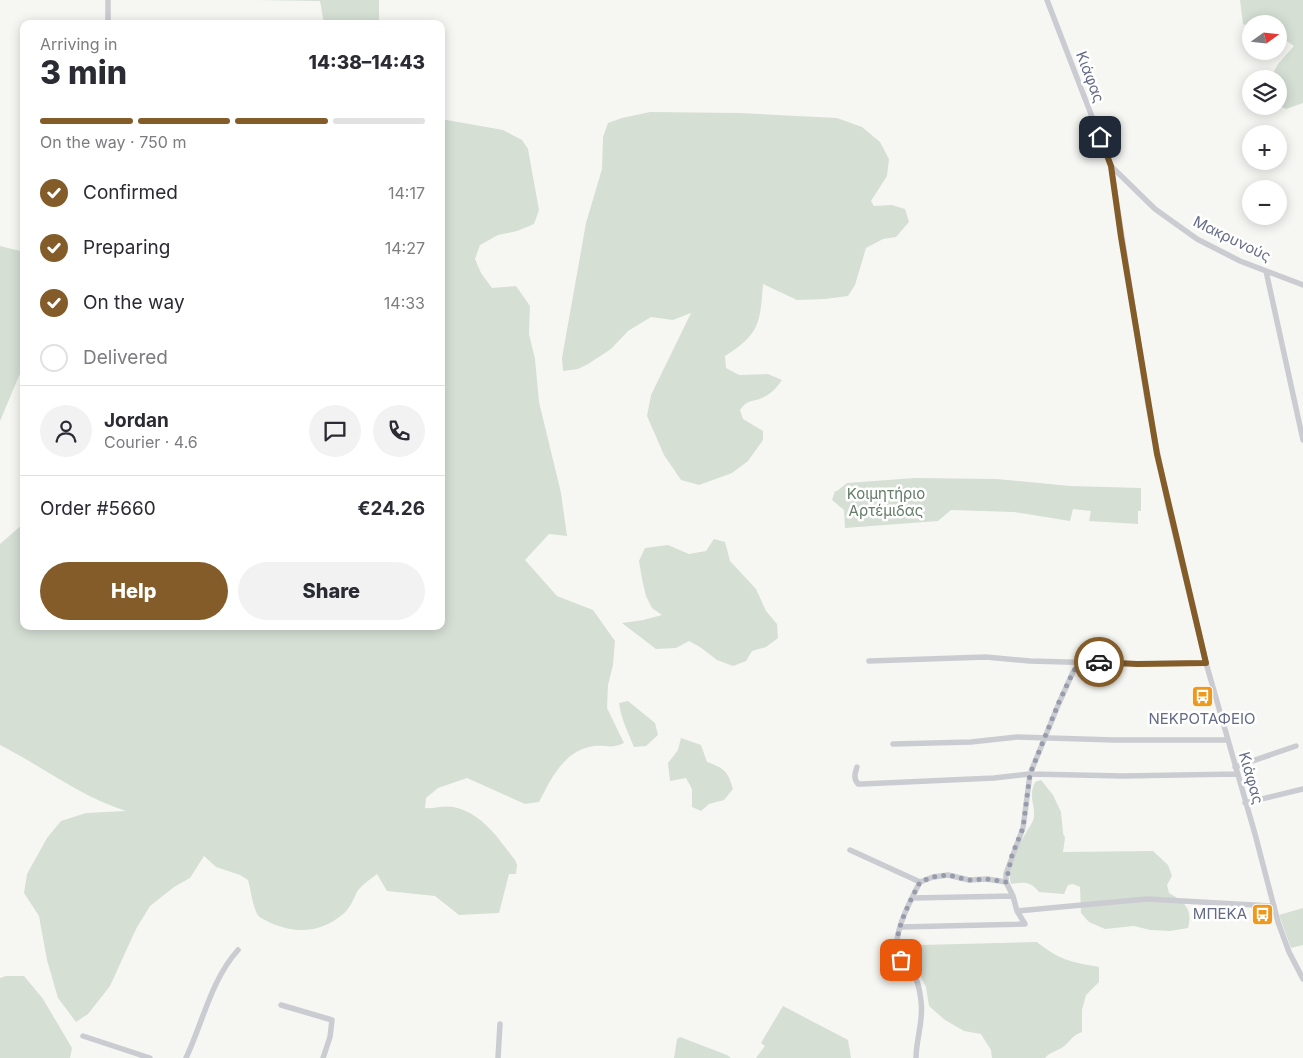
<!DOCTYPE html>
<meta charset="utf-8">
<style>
:root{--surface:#fff;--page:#f2f2f3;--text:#2b2b33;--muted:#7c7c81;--line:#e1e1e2;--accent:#835c29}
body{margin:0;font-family:Inter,sans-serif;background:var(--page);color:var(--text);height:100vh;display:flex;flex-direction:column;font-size:19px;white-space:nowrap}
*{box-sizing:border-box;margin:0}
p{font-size:16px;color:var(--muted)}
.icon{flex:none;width:28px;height:28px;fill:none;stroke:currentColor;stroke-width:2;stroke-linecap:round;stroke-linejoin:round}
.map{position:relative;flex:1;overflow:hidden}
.details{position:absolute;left:20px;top:20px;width:425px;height:610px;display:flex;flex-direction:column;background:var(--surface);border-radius:10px;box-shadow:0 2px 12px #0003}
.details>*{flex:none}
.needle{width:32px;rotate:75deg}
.fabs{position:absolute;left:1242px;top:15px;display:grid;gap:10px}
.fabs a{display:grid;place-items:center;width:45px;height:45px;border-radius:50%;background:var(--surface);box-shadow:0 2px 12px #0003;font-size:25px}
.pin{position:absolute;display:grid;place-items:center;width:42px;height:42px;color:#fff;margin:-21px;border-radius:10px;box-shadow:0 2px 8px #0006}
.courier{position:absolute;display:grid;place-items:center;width:50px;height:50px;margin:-25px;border:4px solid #835c29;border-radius:50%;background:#fff;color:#222;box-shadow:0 1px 6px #0007}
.headline em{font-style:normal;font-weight:800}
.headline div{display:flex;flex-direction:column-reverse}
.headline{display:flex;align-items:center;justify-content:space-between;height:85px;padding:0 20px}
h1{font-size:32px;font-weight:800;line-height:38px}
.bar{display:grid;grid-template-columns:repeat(4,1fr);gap:8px 5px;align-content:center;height:60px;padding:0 20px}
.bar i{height:6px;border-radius:4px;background:var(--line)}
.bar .on{background:var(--accent)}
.bar p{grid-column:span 4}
.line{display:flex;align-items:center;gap:12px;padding:0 20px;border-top:1px solid var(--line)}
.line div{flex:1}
.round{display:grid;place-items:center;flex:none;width:52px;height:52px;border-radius:26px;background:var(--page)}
ol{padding:0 20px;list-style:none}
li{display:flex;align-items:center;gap:15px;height:55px}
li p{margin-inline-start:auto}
li .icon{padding:5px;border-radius:50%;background:var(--accent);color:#fff;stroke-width:4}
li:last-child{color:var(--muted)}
li i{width:28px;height:28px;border:2px solid var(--line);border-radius:50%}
.button{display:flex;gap:10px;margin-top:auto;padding:10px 20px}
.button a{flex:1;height:58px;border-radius:30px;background:var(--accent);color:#fff;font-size:20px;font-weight:800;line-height:58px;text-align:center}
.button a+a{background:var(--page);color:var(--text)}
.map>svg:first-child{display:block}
.green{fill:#d5dfd4}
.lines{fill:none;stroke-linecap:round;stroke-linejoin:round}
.minor{stroke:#cbccd1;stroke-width:5.5}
.done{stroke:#979cac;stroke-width:5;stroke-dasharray:0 9}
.route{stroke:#835c29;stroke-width:6}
.labels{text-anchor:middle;stroke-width:5;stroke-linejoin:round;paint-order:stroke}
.street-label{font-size:15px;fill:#646b86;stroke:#fff}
.park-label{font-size:15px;fill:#637d67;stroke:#fff}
.poi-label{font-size:15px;fill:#646b86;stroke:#fff}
</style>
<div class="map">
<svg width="1303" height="1058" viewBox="0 0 1303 1058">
<rect width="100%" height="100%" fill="#f6f7f3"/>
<!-- green -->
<path class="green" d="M256,0H379V24H324L320,1Z
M1240,0H1303V103L1286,109L1279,106V79H1270L1278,64L1294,46L1279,36V24H1251V27L1243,24Z
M650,112L740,113L837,118L862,127L880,142L889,159L887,176L871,201L874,206L892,205L905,209L909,222L896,237L883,239L866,248L855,285L848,296L825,299L797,300L763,284C760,323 760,334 725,356L726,368L739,375L768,374L782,380C777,387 772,393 764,397C752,403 749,398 740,410L743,419L763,431V440L748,461L732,473L699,485L681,480L664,455L647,416L651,395L691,313L673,320L651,317L628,331L611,349L588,364L578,369L563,371L562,358L586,223L602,169L603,137L608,123L622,118Z
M441,119L503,130L522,140L528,149L539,210L534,224L517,231L498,235L480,245L475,259L481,273L492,288L516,286L530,306L529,334L535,359L539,402L561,493L567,536L549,534L525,560L557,596L593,610L615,641L613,665L608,685L607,708L624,743C611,749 607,745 594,746C564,750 551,779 539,802L525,804L467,778L438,788L426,798L425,808C434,809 444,805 453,807C481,812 499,839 515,860L517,865L516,874H509L499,913L459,915L435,896L387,891L377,874C371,879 361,885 357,892C352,902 351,907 342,915C321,932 298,934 273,924C268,921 260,919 257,914C252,903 251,891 248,880L240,875L216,867L204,856L190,878L174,887L150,906L136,929L110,986L88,1014L76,1022L58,998L47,960L39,916L24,893L27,874L47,838L61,821L86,813L126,811C81,797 42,766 0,745V544L24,523V626H441Z
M0,246L24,252V364L0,421Z
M915,478L997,479L1070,486L1141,488V511H1138V524L1089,521L1091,511L1073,509L1070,521L1014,512L951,510L938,521L845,528L844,510L832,500L835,491H837L847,483Z
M714,539L725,542L730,561L756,589L766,611L777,624L778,638L766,647L752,651L746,661L733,666L717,660L700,647L689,641L676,648L656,649L622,623L643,620L662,615L652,608L646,596L642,579L639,561L645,548L668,545L689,554L706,551Z
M628,701L655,723L658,735L646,746L634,747C628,732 621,719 619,703Z
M681,738L701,745L707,762C724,768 728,771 733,789L724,800L709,804L701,811L692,807V789L686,778L670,781L668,763L678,750Z
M1041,780L1053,795L1061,812L1063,833L1065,838L1063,852L1153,851L1168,865L1172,876L1167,885L1169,893C1185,902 1193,909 1188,928L1170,931L1150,930L1134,926L1105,929L1089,922L1081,913L1080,887L1073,884L1068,885L1064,894L1039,892C1030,881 1025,882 1011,884C1006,868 1017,847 1026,833C1028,828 1034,822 1034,816C1035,802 1028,798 1035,782Z
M1303,908V945L1291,948L1279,915Z
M1037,942C1059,960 1071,962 1099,967V982L1086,995L1082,1010V1032C1071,1036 1071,1041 1063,1047C1057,1051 1050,1052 1045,1058H992L991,1050L981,1034L964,1031L945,1020L929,1006L926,987L909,953L912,947L920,945Z
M6,976H24L43,999L72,1048L70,1058H0V978Z
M783,1006L848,1040L851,1058H756L765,1046L761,1043Z
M680,1037L727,1055L731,1058H674L677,1039Z"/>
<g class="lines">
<!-- minor -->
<path class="minor" d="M108,0V24
M1047,0L1111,166L1148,405L1168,505L1206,663L1255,834L1278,922L1289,952L1303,979
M1111,166L1155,209L1197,239L1240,261L1303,285
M1266,271L1303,440
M869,661L986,657L1030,661L1137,664L1206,663
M893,744L971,742L1017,737L1114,740H1227
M857,767C855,773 853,778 858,784H862L994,778L1030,774L1123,776L1237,774
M1235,767L1296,746
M1245,803L1303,789
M850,850L920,882L933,877L948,875L969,880L987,879L1006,882
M1013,896L1006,882V874L1023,828L1030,774L1059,703L1073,672L1081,661
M913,898L1013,896L1017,911
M900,927L1025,924L1017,911L1147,899L1274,906
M281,1005L332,1020L330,1037L323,1058
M83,1036L150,1058
M186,1058C203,1022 211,980 238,950
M498,1058L500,1024
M916,1058C916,1039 924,1020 921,1001C920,991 918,980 912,972C908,967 903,963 899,958C889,940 911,899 920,882"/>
</g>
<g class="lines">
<!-- done -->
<path class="done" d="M901,960C888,941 910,901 920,882L933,877L948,875L969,880L987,879L1006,882L1012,855L1023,828L1030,774L1059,702L1073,672L1081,662H1099"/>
<!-- route -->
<path class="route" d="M1099,662L1137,664L1206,663L1157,454L1121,237L1111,166L1100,137"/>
</g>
<!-- icons -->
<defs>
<symbol id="bus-square" viewBox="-11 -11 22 22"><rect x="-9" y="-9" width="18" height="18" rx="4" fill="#ee991c" stroke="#fff"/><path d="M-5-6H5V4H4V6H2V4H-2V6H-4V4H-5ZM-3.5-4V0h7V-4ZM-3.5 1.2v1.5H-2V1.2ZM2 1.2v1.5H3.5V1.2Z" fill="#fff"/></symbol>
</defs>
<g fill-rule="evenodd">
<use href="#bus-square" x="1190" y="684" width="25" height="25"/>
<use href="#bus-square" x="1250" y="902" width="25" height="25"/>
</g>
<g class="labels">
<!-- street labels -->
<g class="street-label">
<text transform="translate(1090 77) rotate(69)" y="5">Κιάφας</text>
<text transform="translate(1232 239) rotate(26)" y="5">Μακρυνούς</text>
<text transform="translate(1251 778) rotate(74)" y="5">Κιάφας</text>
</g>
<!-- park labels -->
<g class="park-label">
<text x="886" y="499">Κοιμητήριο<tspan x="886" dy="17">Αρτέμιδας</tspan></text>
</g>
<!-- poi labels -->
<g class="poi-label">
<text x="1202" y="724">ΝΕΚΡΟΤΑΦΕΙΟ</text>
<text x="1247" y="919" text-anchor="end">ΜΠΕΚΑ</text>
</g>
</g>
</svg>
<div class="fabs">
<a><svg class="needle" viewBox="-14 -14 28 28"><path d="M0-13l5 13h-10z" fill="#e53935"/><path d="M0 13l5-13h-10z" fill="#7c7c81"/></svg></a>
<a><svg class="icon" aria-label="layers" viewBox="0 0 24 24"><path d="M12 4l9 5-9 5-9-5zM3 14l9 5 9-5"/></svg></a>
<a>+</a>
<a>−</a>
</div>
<div class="pin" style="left:901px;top:960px;background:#ea580c"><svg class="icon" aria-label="bag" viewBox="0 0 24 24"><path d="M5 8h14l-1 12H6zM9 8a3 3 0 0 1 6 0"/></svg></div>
<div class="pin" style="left:1100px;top:137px;background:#1f2937"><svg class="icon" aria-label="home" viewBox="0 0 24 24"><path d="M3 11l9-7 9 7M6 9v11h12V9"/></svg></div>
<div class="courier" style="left:1099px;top:662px"><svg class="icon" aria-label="car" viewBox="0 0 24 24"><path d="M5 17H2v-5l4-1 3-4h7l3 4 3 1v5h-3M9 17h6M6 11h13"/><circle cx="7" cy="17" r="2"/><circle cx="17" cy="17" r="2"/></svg></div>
<section class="details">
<div class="headline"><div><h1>3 min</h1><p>Arriving in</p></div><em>14:38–14:43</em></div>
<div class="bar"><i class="on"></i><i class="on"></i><i class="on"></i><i></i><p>On the way · 750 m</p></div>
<ol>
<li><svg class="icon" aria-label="check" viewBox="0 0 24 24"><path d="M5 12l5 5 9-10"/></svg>Confirmed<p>14:17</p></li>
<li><svg class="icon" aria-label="check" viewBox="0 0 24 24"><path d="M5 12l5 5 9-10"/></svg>Preparing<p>14:27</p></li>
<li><svg class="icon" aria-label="check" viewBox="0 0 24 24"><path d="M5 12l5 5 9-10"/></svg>On the way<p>14:33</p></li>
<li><i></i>Delivered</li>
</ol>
<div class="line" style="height:90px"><a class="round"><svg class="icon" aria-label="person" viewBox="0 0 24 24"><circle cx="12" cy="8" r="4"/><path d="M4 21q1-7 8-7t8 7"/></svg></a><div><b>Jordan</b><p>Courier · 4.6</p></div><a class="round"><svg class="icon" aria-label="chat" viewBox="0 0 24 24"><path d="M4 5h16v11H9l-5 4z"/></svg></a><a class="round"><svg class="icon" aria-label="phone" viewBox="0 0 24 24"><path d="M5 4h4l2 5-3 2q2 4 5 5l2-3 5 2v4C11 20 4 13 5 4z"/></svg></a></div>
<div class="line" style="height:65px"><div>Order #5660</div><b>€24.26</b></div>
<div class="button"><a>Help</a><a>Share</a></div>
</section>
</div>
